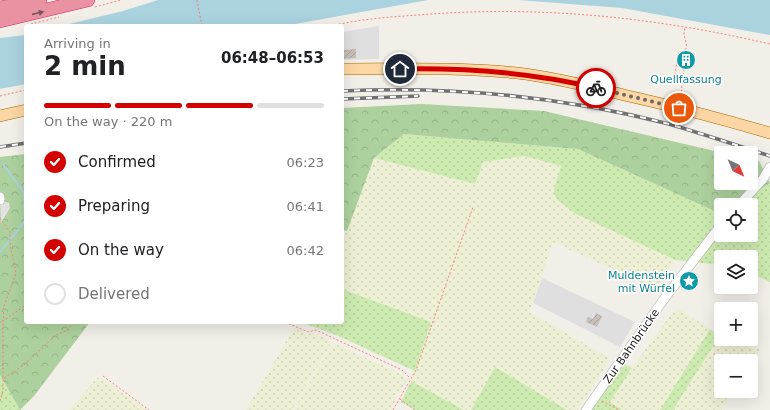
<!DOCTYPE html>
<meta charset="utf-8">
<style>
:root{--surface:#fff;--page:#f6f6f6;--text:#202124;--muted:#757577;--line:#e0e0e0;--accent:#d40000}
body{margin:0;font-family:"DejaVu Sans",sans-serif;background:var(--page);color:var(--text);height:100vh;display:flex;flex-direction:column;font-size:15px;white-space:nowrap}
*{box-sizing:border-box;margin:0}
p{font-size:13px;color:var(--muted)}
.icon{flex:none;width:22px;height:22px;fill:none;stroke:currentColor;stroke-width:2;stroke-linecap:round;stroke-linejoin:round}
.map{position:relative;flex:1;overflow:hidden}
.side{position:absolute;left:24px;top:24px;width:320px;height:300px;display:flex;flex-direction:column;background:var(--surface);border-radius:4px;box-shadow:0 4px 16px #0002}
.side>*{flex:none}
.needle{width:26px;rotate:136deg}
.fabs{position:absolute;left:714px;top:146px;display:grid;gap:8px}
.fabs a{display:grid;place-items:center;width:44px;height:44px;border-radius:4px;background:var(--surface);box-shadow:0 4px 16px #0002;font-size:20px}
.pin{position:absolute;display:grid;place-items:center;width:34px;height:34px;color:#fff;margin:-17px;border:2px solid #fff;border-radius:50%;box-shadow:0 1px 4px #0007}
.courier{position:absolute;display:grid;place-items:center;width:40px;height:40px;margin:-20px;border:3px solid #d40000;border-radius:50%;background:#fff;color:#222;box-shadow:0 1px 5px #0007}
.headline em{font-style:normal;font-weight:700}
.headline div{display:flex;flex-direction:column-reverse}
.headline{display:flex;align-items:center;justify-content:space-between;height:68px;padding:0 20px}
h1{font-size:26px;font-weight:700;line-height:30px}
.bar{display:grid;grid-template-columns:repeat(4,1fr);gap:6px 4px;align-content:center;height:48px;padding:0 20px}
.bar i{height:5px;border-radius:3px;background:var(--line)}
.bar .current{background:var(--accent)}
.bar p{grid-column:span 4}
ol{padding:0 20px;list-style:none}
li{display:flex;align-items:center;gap:12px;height:44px}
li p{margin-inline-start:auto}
li .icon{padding:4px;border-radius:50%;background:var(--accent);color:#fff;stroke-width:4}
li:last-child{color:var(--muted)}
li i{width:22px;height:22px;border:2px solid var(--line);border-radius:50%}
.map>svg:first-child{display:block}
.residential{fill:#e0dfdf}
.farmland{fill:url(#farmland-dots)}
.grass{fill:url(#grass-dots)}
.forest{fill:url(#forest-crowns)}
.parking{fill:#e2e2e2}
.water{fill:#aad3df}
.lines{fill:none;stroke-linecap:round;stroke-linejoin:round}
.stream{stroke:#aad3df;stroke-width:2}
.building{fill:url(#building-hatch)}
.minor-casing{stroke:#a9a9a9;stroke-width:10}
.major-casing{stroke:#a06b00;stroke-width:12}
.highway-casing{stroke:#dc2a67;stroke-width:14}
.path{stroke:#fa8072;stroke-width:1;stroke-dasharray:2 2;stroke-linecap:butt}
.minor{stroke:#fff;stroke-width:9}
.major{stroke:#fcd6a4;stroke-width:11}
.highway{stroke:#e892a2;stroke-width:13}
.rail-casing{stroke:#707070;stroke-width:3.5}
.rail{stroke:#fff;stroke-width:2;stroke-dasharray:6;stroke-linecap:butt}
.oneway{fill:#7b545c}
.done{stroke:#6b6a68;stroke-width:4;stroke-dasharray:0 7.2}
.route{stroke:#d40000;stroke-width:5}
.labels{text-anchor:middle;stroke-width:3;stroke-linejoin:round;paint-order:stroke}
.culture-label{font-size:11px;fill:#0d838f;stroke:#fff}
.street-label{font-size:11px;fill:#222;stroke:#fff}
</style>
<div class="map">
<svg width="770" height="410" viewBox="0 0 770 410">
<defs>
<pattern id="farmland-dots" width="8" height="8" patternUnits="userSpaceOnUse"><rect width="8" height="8" fill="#eef0d5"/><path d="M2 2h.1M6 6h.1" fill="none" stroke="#ccceb7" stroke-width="1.8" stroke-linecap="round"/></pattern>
<pattern id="grass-dots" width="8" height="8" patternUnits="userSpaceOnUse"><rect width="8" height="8" fill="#cdebb0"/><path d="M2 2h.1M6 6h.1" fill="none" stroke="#b0c997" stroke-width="1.8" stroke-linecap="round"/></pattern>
<pattern id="forest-crowns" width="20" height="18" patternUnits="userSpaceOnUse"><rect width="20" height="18" fill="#add19e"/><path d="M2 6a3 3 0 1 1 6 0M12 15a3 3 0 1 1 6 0" fill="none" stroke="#95b388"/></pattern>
<pattern id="building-hatch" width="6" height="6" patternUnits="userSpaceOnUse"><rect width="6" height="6" fill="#c7bfb8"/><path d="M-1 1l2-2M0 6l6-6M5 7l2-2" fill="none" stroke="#aba49e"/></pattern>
</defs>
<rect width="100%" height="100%" fill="#f2efe9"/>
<!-- residential -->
<path class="residential" d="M379,26V59L342,60V32Z
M542,278L635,322L620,347L533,303Z"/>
<!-- farmland -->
<path class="farmland" d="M524,156L561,166L554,189V194L557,200L565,206L576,214L675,260L657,290L553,242L530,312L609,358L603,371L578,410H567L495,367L471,410H464L411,381L431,322L342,289V242L374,158L475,184L483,161Z
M681,310L710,329L660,410H623L610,402L632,368L672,313Z
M294,328L308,334L315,333L332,342L292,410H246Z
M720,335L721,339H731L760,349L751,363V361H721V391H733L721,410H673Z
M333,343L404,375L407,380L390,410H293Z
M97,378H101L147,410H69Z"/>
<!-- grass -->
<path class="grass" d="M404,134L578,149L721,214V235H751V205H736L770,183V282L751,273V257H721V265L675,260L576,214L557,200L554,194V189L561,166L524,156L483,162L475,184L374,158Z
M342,289L431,322L415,371L336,335L300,322H342Z
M710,329L720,335L673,410H660Z
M621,362L632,368L610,402L623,410H588Z
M495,367L567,410H471Z
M0,375L20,410H0Z
M411,381L464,410H415L401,402Z"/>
<!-- forest -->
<path class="forest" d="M422,104L544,111L723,153H721V183H751V160L759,161L770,183L736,205H721V214L578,149L404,134L374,158L347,231L342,230V108Z
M26,154V322H90L34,396L20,410L0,375V157Z"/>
<!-- parking -->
<path class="parking" d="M0,199L9,203L10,208L1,223Z"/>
<!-- water -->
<path class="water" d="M158,0H428L284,26H61L123,11Z
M518,0H770V35L622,8Z
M26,35V84L0,89V38Z"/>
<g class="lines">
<!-- stream -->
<path class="stream" d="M0,252L25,221L24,193L3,164"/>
</g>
<!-- building -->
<path class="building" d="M356,49V58L342,59V50Z
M596,313L602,316L597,327L586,322L588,317L593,319Z"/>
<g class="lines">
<defs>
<path id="minor" d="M0,197V200
M739,205L763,179L770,167
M586,410L664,299L721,225"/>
<path id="major" d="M342,69C400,69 459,67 517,73C553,77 589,86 624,95C673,106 722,119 770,133
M0,116L26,110"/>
<path id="highway" d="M0,8L40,0
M0,21L88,0"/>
</defs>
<!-- minor casing -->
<use href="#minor" class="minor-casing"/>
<!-- major casing -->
<use href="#major" class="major-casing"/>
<!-- highway casing -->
<use href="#highway" class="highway-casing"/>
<!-- path -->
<path class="path" d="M197,0L202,26
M95,7L121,0
M27,25L59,17
M331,26C360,19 390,17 418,15C537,5 654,17 770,44
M682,83L685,62
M0,96L26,90
M681,100L682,83L675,75L677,61L687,47L684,34L685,27
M0,218L10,232V244L16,273L4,306L3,321L0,323
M285,322L308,332L316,330L402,370L410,378
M103,376L149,410
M4,378L24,365L56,335L68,330L73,322
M400,399L415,410
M0,401L3,391V321L26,305
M602,401L619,410
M393,410L416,370L473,207"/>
<!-- minor -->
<use href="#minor" class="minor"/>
<!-- major -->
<use href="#major" class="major"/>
<!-- highway -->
<use href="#highway" class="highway"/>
<defs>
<path id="rail" d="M342,91C451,86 564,97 669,124C703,134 736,145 770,156
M342,99L418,96
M0,147L26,143"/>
</defs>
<!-- rail casing -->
<use href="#rail" class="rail-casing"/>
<!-- rail -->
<use href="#rail" class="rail"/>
</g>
<!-- one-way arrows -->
<defs><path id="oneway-solid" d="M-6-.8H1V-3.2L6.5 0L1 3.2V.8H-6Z"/></defs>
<use class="oneway" href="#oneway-solid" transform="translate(38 13) rotate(-13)"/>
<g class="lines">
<!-- done -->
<path class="done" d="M596,88L679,108"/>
<!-- route -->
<path class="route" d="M400,69C467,68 532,72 596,88"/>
</g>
<!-- icons -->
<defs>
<symbol id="building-disc" viewBox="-11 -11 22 22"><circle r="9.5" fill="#0f9aa8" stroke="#fff"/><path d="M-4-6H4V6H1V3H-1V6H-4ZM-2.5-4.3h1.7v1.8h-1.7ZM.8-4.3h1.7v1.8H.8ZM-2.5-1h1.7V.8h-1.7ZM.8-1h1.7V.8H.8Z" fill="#fff"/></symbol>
<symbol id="sight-disc" viewBox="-11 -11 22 22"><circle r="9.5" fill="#0f9aa8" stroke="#fff"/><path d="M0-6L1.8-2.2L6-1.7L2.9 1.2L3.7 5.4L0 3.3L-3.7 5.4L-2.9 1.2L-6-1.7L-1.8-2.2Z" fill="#fff"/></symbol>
</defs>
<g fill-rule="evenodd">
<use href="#building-disc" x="675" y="49" width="22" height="22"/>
<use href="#sight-disc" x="678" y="270" width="22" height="22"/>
</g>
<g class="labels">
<!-- culture labels -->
<g class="culture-label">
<text x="686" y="83">Quellfassung</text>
<text x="675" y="279" text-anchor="end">Muldenstein<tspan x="675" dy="13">mit Würfel</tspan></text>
</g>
<!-- street labels -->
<g class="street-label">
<text transform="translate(631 346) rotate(-55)" y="4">Zur Bahnbrücke</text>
</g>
</g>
</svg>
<div class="fabs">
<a><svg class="needle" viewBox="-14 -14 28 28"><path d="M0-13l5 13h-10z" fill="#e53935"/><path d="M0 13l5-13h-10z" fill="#757577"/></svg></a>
<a><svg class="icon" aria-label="locate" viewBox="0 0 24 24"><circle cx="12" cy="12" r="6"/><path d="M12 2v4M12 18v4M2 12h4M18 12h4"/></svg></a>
<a><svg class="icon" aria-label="layers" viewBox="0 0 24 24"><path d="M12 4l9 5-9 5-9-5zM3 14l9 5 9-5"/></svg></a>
<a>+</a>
<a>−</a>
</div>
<div class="pin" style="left:679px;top:108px;background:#ea580c"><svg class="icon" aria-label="bag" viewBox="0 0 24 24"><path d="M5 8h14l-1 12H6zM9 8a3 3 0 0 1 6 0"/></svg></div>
<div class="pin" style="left:400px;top:69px;background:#1f2937"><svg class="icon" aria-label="home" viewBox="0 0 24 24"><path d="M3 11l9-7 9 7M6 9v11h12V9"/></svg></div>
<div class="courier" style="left:596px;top:88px"><svg class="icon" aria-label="bike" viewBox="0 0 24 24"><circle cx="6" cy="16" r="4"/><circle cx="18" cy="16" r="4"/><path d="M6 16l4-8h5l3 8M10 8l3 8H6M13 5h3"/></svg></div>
<section class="side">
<div class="headline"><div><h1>2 min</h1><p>Arriving in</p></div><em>06:48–06:53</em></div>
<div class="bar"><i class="current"></i><i class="current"></i><i class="current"></i><i></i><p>On the way · 220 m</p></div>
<ol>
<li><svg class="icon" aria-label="check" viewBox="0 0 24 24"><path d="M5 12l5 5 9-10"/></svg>Confirmed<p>06:23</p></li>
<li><svg class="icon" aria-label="check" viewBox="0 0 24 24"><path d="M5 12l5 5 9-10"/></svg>Preparing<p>06:41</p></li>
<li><svg class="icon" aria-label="check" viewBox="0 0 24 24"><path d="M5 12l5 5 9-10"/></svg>On the way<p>06:42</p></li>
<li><i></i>Delivered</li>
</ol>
</section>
</div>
